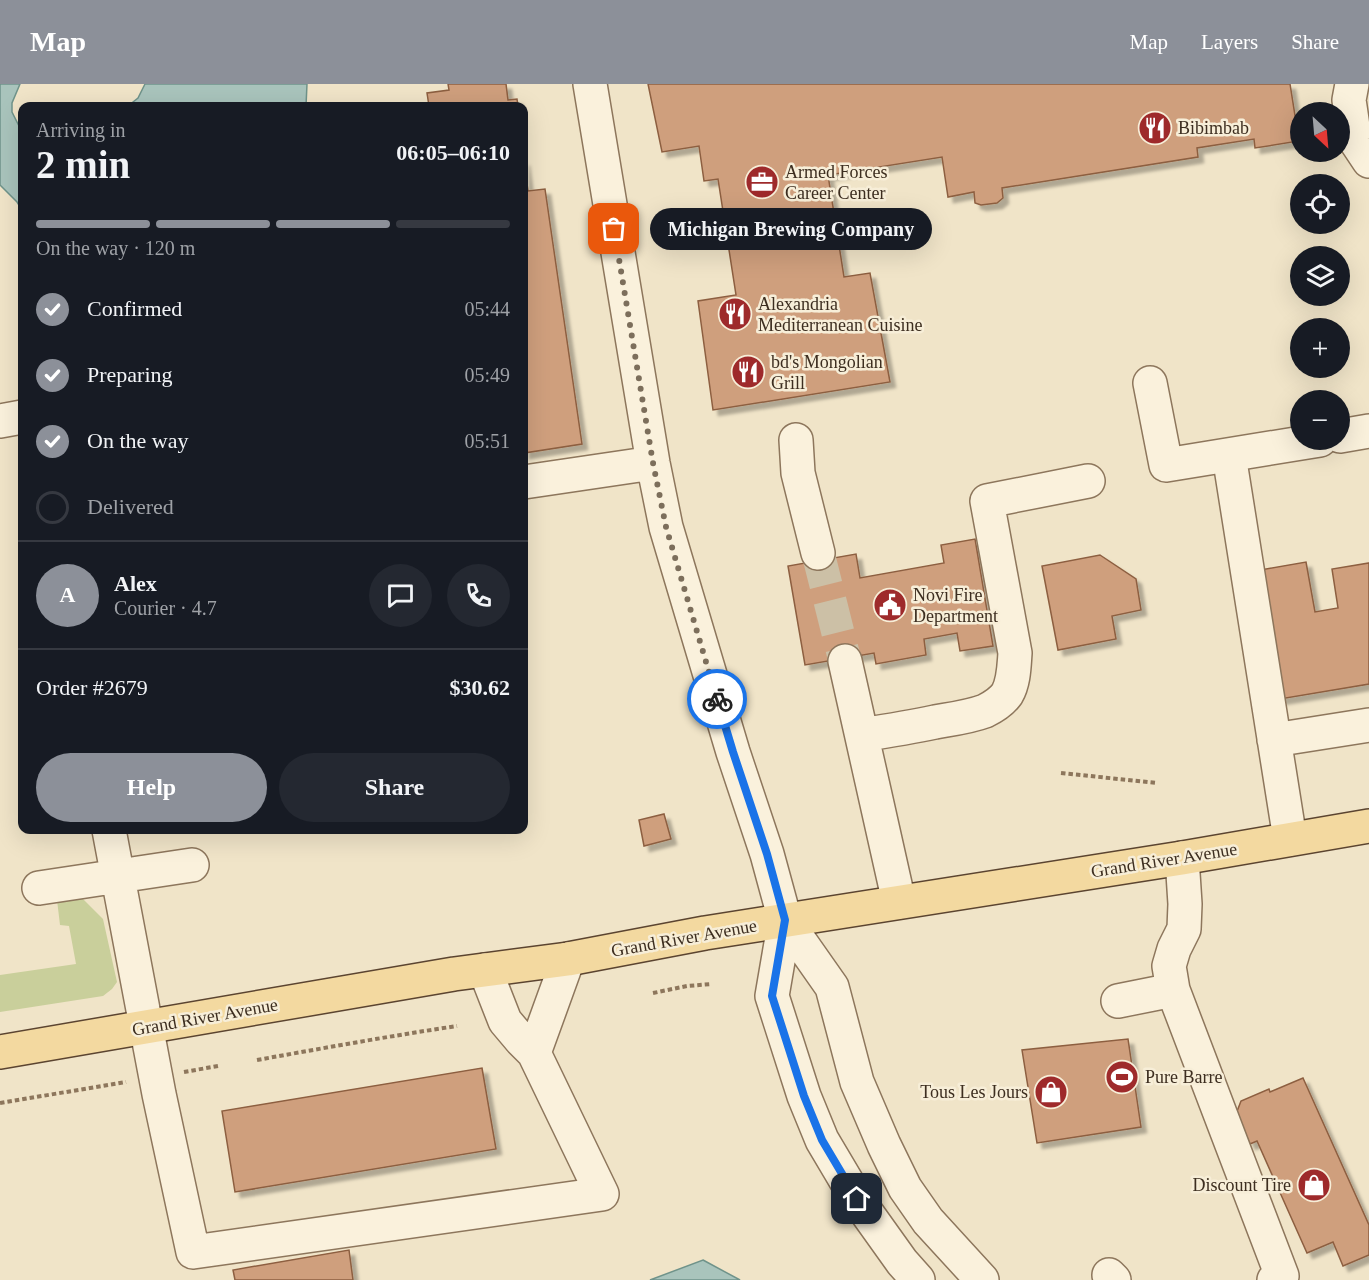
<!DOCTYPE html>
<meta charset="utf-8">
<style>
:root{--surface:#171b24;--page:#242831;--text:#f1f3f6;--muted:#9ea1a6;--line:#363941;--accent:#8c9099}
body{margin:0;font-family:"Times New Roman",serif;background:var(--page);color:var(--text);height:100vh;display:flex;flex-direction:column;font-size:22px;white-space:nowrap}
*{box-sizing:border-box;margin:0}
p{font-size:20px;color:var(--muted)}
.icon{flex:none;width:33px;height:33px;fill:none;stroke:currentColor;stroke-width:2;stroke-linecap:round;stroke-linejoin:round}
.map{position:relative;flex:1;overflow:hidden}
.drawer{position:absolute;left:18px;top:18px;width:510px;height:732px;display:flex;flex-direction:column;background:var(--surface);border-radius:12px;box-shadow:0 6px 24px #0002}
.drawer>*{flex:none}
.needle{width:39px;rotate:154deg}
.controls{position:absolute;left:1290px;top:18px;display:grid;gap:12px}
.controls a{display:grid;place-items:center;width:60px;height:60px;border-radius:50%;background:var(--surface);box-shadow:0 6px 24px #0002;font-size:30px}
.pin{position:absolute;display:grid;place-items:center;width:51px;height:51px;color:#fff;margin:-26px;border-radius:12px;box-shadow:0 3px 9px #0006}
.courier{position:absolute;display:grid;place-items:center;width:60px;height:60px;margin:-30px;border:4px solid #1a73e8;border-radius:50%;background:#fff;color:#222;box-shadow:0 2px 8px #0007}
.bubble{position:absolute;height:42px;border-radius:21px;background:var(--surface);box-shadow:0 6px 24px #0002;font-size:20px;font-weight:800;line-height:42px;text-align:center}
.head em{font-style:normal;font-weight:800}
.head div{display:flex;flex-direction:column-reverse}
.head{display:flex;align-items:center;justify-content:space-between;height:102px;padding:0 18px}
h1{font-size:39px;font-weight:800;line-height:45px}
.bar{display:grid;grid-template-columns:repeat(4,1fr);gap:9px 6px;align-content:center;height:72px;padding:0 18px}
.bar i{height:8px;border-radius:4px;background:var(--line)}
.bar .selected{background:var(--accent)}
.bar p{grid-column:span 4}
.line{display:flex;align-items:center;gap:15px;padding:0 18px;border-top:2px solid var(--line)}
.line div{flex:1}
.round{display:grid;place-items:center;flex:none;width:63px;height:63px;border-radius:32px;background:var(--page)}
ol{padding:0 18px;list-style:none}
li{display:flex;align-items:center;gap:18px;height:66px}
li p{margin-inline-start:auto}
li .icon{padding:6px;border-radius:50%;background:var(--accent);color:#fff;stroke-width:4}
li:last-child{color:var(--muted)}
li i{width:33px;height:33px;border:3px solid var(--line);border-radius:50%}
.button{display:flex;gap:12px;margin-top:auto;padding:12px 18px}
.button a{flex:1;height:69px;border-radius:36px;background:var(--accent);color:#fff;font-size:24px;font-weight:800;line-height:69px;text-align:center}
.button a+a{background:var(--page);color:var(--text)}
header{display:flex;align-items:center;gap:36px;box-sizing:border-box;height:84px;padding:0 30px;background:var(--accent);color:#fff}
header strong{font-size:28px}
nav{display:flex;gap:33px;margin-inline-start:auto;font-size:21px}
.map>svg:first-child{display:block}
.green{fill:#c9cf9b}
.water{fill:#a9c4bc;stroke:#6f938a;stroke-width:1.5}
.building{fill:#cf9f7d;stroke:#8d5f41;stroke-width:1.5;filter:url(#shadow)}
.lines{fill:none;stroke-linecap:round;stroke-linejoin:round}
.minor-tunnel{stroke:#ccc0a6;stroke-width:33;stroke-dasharray:33 16;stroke-linecap:butt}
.minor-casing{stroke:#8d765c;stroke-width:36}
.major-casing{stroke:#5b4430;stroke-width:36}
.path{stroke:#8d765c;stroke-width:4;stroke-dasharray:4.5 3;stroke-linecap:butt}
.minor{stroke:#faf1dc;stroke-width:33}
.major{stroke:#f3d9a0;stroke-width:33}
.done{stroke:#7c6e5b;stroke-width:6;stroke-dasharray:0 10.8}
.route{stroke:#1a73e8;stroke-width:8}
.labels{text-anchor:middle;stroke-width:5;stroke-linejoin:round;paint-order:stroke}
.poi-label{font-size:18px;fill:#3d2e20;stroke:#f7eed8;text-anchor:start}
.street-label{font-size:18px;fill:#3d2e20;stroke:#f7eed8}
</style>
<header>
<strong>Map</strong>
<nav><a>Map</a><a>Layers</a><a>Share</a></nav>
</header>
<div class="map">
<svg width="1369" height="1196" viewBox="0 0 1369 1196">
<defs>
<filter id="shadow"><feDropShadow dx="5.5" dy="5.5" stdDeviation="1.5" flood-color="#0004"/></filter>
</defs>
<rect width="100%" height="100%" fill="#f0e4c8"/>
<!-- green -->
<path class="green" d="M64,813L83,815L103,835L117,898L112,905L103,912L0,928V891L76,880L69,842L60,841L57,816Z"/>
<!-- water -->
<path class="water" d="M0,0H20L12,19V28L22,48V126L17,118L0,101Z
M145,0H307L306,22H128L138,14Z
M703,1176L740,1196H650Z"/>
<!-- building -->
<path class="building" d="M448,0H506L508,16L517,15L518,22H429L427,9L449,6Z
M648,0H1290L1299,57L1255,64L1254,55L1197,64L1198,73L1002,104L1003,114L997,119L981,121L975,119L974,108L948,113L942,73L828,91L844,193L870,189L890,298L713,326L698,217L736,211L718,95L704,97L699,62L662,68Z
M524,76L528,107L545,105L582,360L524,369Z
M975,455L993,562L960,567L957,549L924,555L926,571L876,580L874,569L805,581L788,482L856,470L860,494L944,479L941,461Z
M1100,471L1136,495L1141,526L1112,532L1116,555L1058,566L1042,482Z
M1306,478L1315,528L1338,524L1332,485L1369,479V600L1280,615L1260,486Z
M664,730L671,755L644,762L639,736Z
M1128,955L1141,1043L1037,1059L1022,966Z
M482,984L496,1065L235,1108L222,1027Z
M1303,994L1369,1141V1171L1343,1182L1333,1158L1307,1169L1257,1057L1250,1060L1236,1030L1241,1017L1269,1005L1270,1008Z
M349,1166L353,1196H235L233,1186Z"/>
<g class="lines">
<!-- minor-tunnel -->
<path class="minor-tunnel" d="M818,469L845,577"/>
<defs>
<path id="minor" d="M590,0L653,379L666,443L733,668L767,770L785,836L832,903L857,998L884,1061L905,1104L928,1137L982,1196
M1352,0L1349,16L1355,56L1369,77
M1150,299L1166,381L1320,356
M0,337L22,333
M1340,352L1369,347
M796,356L798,389L818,469
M1229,371L1290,755
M524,398L653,379
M845,577L899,818
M862,651C887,647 911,643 935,638C952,635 969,633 985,627C993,623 1002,617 1007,610C1014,598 1014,582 1015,569L987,417L1088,397
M1274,656L1369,641
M109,746L159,1010L193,1168L602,1110L534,969L521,956L505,937L485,886
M1182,774L1185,820L1184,845L1174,865L1169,882L1173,906L1282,1192L1274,1196
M39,804L192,781
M785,836L772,912L804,1012L822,1056L857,1115L902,1178L918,1196
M1118,917L1173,906
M534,969L568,875
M1109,1191L1114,1196"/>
<path id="major" d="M0,968L454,890L568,875L705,849L1182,774L1369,742"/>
</defs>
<!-- minor casing -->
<use href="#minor" class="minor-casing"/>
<!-- major casing -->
<use href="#major" class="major-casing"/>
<!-- path -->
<path class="path" d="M1061,689L1157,699
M653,909L687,902L711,900
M257,976C324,964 390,952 457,942
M184,988L218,982
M0,1019L126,998"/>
<!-- minor -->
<use href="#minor" class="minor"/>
<!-- major -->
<use href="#major" class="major"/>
</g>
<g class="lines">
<!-- done -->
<path class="done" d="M614,145L653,379L666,443L717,615"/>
<!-- route -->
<path class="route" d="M717,615L733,668L767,770L785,836L772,912L804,1012L822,1056L857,1115"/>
</g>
<!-- icons -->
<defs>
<symbol id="restaurant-disc" viewBox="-11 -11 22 22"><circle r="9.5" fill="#9e2a2b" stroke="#f7eed8"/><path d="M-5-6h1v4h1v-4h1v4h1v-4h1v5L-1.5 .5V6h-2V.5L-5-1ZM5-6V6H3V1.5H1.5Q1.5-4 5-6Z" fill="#fff"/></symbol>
<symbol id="office-disc" viewBox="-11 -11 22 22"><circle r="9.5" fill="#9e2a2b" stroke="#f7eed8"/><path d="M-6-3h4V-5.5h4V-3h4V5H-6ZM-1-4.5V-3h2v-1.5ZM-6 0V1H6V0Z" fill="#fff"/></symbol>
<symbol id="civic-disc" viewBox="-11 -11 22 22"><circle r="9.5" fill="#9e2a2b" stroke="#f7eed8"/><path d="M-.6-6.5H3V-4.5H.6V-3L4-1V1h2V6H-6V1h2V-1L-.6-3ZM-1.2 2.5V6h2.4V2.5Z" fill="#fff"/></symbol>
<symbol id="stadium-disc" viewBox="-11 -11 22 22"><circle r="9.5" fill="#9e2a2b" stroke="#f7eed8"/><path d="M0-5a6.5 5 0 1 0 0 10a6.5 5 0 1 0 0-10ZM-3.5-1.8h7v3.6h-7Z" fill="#fff"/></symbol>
<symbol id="shop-disc" viewBox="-11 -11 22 22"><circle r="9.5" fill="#9e2a2b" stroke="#f7eed8"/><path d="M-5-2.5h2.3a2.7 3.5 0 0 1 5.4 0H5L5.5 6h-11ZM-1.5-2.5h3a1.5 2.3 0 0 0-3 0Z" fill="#fff"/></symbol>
</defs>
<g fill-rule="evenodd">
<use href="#restaurant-disc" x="1136" y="25" width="38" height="38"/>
<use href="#office-disc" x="743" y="79" width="38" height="38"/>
<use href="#restaurant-disc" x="716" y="211" width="38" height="38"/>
<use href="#restaurant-disc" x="729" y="269" width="38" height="38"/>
<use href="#civic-disc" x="871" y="502" width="38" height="38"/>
<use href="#stadium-disc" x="1103" y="974" width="38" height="38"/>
<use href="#shop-disc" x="1032" y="989" width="38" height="38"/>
<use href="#shop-disc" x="1295" y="1082" width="38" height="38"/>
</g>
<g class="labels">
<!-- poi labels -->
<g class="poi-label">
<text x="1178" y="50">Bibimbab</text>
<text x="785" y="94">Armed Forces<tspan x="785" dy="21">Career Center</tspan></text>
<text x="758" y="226">Alexandria<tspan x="758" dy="21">Mediterranean Cuisine</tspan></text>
<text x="771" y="284">bd's Mongolian<tspan x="771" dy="21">Grill</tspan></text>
<text x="913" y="517">Novi Fire<tspan x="913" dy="21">Department</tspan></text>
<text x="1145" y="999">Pure Barre</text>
<text x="1028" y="1014" text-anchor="end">Tous Les Jours</text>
<text x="1291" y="1107" text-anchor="end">Discount Tire</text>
</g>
<!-- street labels -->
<g class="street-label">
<text transform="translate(1164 776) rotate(-9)" y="6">Grand River Avenue</text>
<text transform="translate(684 854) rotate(-10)" y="6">Grand River Avenue</text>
<text transform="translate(205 933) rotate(-10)" y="6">Grand River Avenue</text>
</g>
</g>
</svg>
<div class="controls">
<a><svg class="needle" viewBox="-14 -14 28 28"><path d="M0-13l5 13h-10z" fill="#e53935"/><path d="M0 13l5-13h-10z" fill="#9ea1a6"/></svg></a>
<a><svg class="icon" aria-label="locate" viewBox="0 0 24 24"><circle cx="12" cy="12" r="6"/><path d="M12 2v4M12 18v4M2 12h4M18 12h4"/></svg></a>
<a><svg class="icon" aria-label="layers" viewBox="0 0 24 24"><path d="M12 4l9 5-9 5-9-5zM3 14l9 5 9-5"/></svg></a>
<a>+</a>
<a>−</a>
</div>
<div class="pin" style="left:614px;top:145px;background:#ea580c"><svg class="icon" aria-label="bag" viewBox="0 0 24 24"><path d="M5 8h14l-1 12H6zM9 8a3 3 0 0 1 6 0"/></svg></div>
<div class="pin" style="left:857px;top:1115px;background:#1f2937"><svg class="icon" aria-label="home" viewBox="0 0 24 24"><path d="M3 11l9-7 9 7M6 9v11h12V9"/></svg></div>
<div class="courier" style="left:717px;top:615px"><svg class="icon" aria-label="bike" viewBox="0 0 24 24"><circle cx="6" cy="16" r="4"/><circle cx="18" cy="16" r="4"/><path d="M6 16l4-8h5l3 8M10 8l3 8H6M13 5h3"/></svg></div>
<div class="bubble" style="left:650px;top:124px;width:282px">Michigan Brewing Company</div>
<section class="drawer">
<div class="head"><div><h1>2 min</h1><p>Arriving in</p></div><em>06:05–06:10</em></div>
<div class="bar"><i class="selected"></i><i class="selected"></i><i class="selected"></i><i></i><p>On the way · 120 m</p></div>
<ol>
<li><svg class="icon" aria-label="check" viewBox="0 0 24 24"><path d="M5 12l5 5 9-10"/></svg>Confirmed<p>05:44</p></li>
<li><svg class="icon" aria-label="check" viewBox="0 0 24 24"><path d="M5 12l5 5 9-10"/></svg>Preparing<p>05:49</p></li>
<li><svg class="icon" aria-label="check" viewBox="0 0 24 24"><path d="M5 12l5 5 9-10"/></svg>On the way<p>05:51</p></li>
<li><i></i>Delivered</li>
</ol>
<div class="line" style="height:108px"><b class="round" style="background:var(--accent);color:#fff">A</b><div><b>Alex</b><p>Courier · 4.7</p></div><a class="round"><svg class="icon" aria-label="chat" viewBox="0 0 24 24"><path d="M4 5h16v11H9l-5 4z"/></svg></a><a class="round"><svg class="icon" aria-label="phone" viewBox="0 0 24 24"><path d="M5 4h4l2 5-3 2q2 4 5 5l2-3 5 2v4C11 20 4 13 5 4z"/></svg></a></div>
<div class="line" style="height:78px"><div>Order #2679</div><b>$30.62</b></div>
<div class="button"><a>Help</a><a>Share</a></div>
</section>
</div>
